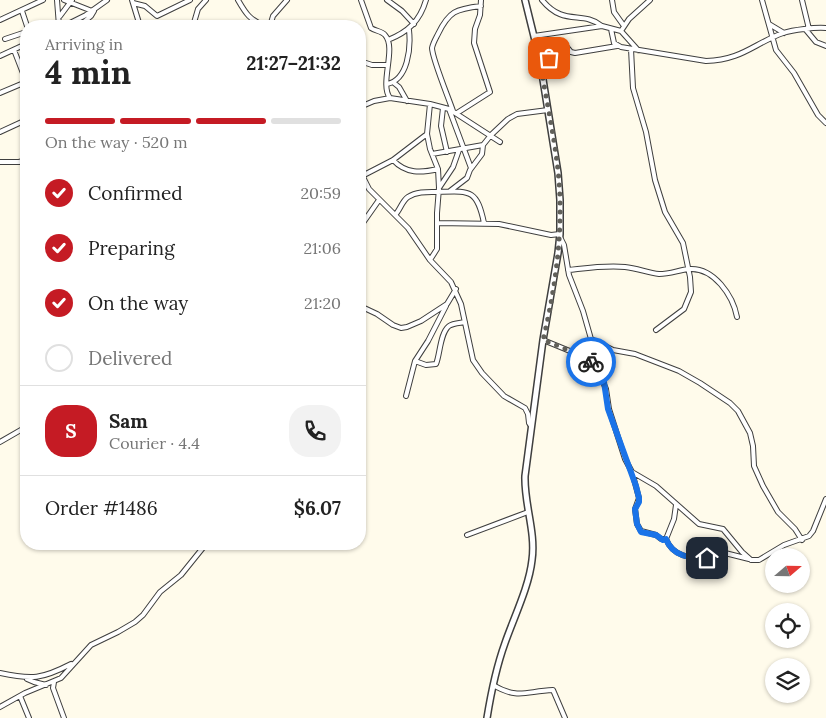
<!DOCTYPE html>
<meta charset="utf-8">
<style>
:root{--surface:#fff;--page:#f2f2f2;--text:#222;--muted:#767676;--line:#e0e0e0;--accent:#c51b24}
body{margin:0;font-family:Lora,serif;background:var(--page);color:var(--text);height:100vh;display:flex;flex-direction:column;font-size:19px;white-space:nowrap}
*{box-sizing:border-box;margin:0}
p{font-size:16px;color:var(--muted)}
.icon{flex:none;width:28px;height:28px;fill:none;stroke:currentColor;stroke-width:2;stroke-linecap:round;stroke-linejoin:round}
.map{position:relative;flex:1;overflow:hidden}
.side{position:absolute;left:20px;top:20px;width:346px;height:530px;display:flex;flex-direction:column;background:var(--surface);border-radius:20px;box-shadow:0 1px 4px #0004}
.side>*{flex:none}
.needle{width:32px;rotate:70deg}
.tools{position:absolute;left:765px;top:548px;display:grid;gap:10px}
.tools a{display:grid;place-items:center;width:45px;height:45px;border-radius:50%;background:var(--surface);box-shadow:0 1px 4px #0004;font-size:25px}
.pin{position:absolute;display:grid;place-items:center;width:42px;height:42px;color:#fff;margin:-21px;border-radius:10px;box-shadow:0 2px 8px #0006}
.courier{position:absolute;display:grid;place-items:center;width:50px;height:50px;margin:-25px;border:4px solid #1a73e8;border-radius:50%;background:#fff;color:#222;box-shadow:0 1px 6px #0007}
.summary em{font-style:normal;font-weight:700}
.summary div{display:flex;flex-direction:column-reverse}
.summary{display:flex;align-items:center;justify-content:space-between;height:85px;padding:0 25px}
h1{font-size:32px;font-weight:700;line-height:38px}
.bar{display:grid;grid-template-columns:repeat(4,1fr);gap:8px 5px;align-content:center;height:60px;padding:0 25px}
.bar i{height:6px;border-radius:4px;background:var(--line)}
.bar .on{background:var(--accent)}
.bar p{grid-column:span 4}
.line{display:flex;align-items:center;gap:12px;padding:0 25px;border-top:1px solid var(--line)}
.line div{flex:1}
.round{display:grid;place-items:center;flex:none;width:52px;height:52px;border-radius:20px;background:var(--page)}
ol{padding:0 25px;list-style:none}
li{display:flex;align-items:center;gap:15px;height:55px}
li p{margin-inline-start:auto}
li .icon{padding:5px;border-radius:50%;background:var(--accent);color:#fff;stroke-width:4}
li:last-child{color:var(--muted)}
li i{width:28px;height:28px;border:2px solid var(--line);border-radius:50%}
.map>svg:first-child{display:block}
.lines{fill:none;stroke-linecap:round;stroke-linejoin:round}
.minor-casing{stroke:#3f3f3f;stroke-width:6}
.tertiary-casing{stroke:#3f3f3f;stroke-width:8}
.minor{stroke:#fff;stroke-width:4}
.tertiary{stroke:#fff;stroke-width:5}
.done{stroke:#61605a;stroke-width:5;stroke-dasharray:0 9}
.route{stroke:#1a73e8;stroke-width:6}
</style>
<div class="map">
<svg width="826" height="718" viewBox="0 0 826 718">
<rect width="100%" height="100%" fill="#fffbeb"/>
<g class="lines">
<defs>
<path id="minor" d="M57,0L59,26
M64,0L92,11
M132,0L140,26
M238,0C246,14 250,20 265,26
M361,0L371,28C375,31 382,31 385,35C397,48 379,84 390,98L430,104L449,109L500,142
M387,0L402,11L414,24
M542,0C564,27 582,10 602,26
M612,0L614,12L624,26
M762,0L776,50L794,73L818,115L826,123
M802,0L809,29
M133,3L145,6L157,16L190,0
M22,11L27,26
M60,16L72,0
M0,20L43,0
M769,24L784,33
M64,26L86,15L107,0
M79,26L91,16L94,11
M193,26L198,9L206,0
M270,26L273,16L287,0
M611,29L614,43L621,47L706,61C742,60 753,44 783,33C793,30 815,27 826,28
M806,30L816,42L826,46
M621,31L629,19L650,0
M534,36L602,26L621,31L638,50
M5,39L26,32
M388,40C408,32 420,21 426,0
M631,49L633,88L646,132L655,180L665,212L683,243L690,277L691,292L684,309L656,330
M14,50L26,81
M0,56L26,44
M360,61L372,65H388
M540,61C554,58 553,46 566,46L571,52L575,53L617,46
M394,83L399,87L407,101
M387,84C408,80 411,48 409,30
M0,93L26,82
M430,104L427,134L430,149L438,169L439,188L437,213V249L430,260
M360,107L374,101L390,98
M443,108L441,126L447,152
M449,109L471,168
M453,111C449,99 432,58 432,48C433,43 436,38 438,34C449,11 456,9 481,6
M457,113L490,92L474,43L475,29L480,15L481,0
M0,132L26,120
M432,154L483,145
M393,160C406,174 421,173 438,169
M0,162H19L26,160
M360,171L369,189L408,228L430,260L451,282L461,304L473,360L482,373L504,396L525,408L528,414L529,423L531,426
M362,176L393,160L427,134
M439,188L453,167L459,150
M450,191L467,178L470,170L482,154L483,145L491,135L508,119L517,114L548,110
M395,215C400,210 402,201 408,197C417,191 429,192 438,192C470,191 477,189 484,223
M437,223L499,224L551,235L560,234
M360,227L379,200
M560,237L564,245L569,275L583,311L591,339L613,350
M568,270C587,268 606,265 625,267C637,268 648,273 659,274C670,274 679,270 689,269C714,267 733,296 737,317
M360,306L377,314L393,325L401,328L407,327L421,321L447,304L456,289
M543,340L587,358L600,375L606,389L609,409L625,459L632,472L656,486L699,524L723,529L742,552L751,560H759L784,545L809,536L813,531L826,499
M587,358L613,350L635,354L679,371L700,383L730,403L738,411L750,433L753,446L754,466L763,486L778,512L795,529L802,540
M415,361L426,365L436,364C440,355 440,333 449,326C453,323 460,323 465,322
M406,396L415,361L428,341L446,306
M0,442L26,427
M632,472L639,498L635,509L637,524L641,531L656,535L661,539H666L674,519L676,505
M467,535L528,512
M666,539C673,557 690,558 707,558L713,550L749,559
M0,673C32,680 42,679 71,664
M27,679L34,682L46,685
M54,682L53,688L64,718
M493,685C519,700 526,691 553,690L565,718
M20,696L29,718
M0,707L25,693L61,678L91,645L118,632L135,622L143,615L160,592L181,575L206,544"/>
<path id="tertiary" d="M487,718C491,693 496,668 505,643C514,617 529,587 532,560C536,532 524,504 525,476L543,340L558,253L560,234V200L558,173L540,61L525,0"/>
</defs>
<!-- minor casing -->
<use href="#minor" class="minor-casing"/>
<!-- tertiary casing -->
<use href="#tertiary" class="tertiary-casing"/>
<!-- minor -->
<use href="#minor" class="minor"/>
<!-- tertiary -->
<use href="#tertiary" class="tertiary"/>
</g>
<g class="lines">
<!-- done -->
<path class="done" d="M549,58L540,61C547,107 559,154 560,200C561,247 554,295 543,340L581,355L591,362"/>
<!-- route -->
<path class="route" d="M591,362L604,382L608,409L636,486L639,498V502L635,509L637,524L641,532L656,535L663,540L666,539C673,557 690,558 707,558"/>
</g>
</svg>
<div class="tools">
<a><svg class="needle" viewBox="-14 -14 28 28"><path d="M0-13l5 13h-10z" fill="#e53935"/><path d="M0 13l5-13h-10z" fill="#767676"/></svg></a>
<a><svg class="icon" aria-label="locate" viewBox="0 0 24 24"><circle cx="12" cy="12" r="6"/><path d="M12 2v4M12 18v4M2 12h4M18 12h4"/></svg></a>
<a><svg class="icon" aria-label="layers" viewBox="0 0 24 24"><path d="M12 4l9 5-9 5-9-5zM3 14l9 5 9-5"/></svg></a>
</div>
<div class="pin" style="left:549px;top:58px;background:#ea580c"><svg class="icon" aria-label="bag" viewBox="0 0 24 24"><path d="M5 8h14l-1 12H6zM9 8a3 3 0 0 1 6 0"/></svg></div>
<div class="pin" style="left:707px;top:558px;background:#1f2937"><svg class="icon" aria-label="home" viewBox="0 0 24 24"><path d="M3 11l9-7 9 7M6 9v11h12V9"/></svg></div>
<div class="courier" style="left:591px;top:362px"><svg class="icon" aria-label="bike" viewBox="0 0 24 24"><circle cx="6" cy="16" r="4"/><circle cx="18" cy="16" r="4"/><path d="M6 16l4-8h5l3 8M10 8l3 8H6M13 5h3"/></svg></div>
<section class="side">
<div class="summary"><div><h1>4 min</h1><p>Arriving in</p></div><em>21:27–21:32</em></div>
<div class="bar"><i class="on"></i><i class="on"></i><i class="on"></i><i></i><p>On the way · 520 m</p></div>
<ol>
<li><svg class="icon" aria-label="check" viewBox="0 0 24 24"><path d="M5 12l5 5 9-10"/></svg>Confirmed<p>20:59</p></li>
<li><svg class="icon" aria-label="check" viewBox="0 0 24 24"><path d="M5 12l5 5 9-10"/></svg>Preparing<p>21:06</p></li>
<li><svg class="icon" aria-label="check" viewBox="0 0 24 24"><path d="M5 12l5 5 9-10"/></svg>On the way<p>21:20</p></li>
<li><i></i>Delivered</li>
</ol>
<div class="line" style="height:90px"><b class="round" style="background:var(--accent);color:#fff">S</b><div><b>Sam</b><p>Courier · 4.4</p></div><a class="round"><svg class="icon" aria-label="phone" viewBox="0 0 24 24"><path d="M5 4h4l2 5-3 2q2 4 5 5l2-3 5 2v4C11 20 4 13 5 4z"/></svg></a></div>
<div class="line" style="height:65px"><div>Order #1486</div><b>$6.07</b></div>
</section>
</div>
